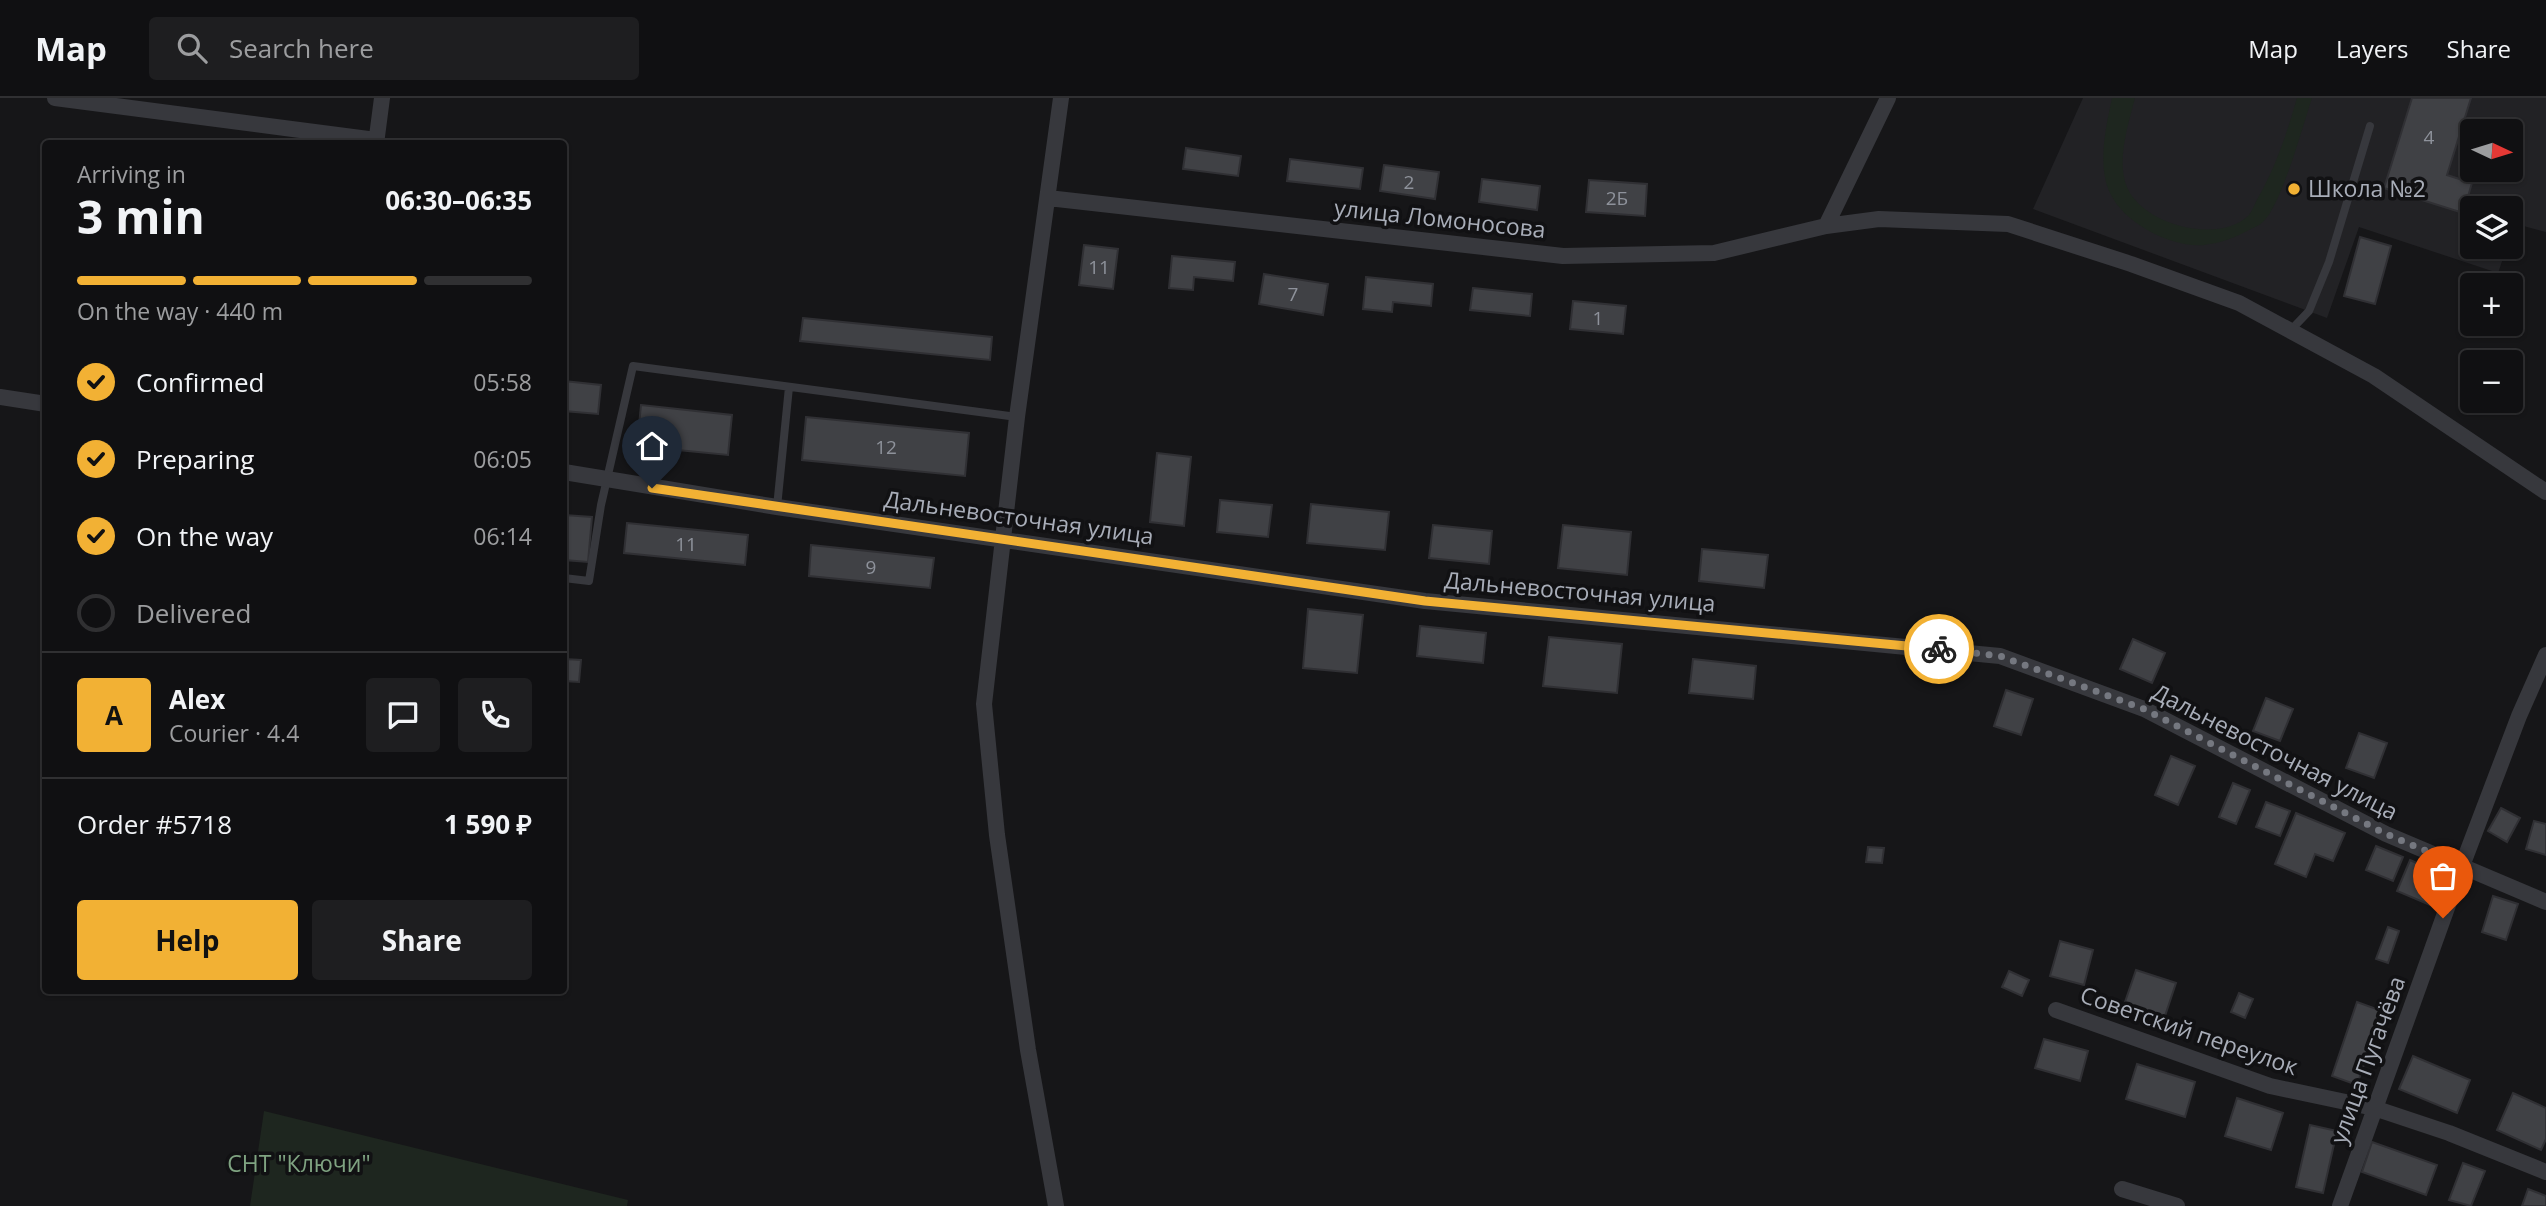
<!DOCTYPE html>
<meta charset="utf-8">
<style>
:root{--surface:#101012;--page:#1e1e20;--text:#f1f3f6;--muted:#9c9d9f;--line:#303032;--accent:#f2b134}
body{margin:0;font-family:"Open Sans",sans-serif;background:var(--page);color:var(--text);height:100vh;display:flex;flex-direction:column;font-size:26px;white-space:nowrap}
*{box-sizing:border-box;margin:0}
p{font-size:23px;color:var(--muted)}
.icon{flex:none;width:38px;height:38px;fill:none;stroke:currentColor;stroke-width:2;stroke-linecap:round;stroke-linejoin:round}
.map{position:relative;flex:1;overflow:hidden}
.sheet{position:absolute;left:42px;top:42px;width:525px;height:854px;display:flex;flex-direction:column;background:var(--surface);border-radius:7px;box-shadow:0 2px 5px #0004,0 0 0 2px var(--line)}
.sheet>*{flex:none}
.needle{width:46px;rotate:94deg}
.tools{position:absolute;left:2460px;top:21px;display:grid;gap:14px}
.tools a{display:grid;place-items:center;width:63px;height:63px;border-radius:7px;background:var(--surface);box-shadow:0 2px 5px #0004,0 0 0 2px var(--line);font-size:35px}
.pin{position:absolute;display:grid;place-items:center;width:60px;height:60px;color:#fff;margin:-72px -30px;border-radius:50% 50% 50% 0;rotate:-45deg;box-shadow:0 0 7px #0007}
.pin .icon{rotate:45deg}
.courier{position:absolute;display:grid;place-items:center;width:70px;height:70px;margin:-35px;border:5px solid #f2b134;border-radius:50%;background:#fff;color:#222;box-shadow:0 2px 9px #0007}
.overview em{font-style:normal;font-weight:700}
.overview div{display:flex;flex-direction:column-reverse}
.overview{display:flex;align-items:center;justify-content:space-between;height:119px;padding:0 35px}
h1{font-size:46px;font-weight:700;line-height:52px}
.bar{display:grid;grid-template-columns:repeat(4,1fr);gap:10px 7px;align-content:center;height:84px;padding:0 35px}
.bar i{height:9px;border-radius:5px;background:var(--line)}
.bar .selected{background:var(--accent)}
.bar p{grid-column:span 4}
.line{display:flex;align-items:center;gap:18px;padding:0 35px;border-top:2px solid var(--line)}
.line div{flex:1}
.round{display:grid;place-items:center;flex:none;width:74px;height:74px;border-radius:7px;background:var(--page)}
ol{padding:0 35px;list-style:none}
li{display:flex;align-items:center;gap:21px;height:77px}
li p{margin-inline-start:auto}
li .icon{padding:7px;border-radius:50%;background:var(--accent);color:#111;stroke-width:4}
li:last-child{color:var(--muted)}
li i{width:38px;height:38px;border:4px solid var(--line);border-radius:50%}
.button{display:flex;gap:14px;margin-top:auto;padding:14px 35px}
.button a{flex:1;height:80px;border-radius:7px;background:var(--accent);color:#111;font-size:28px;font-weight:700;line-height:80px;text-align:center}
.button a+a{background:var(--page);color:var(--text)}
header{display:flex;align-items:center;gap:42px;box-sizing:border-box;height:98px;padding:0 35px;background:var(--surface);border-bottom:2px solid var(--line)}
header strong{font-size:33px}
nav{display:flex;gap:38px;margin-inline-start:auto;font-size:24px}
.search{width:490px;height:63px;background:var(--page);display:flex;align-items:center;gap:18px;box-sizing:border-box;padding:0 24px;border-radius:7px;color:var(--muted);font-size:26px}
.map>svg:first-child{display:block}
.built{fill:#222225;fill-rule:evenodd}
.green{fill:#1e261f}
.building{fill:#404145;stroke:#303034;stroke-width:2}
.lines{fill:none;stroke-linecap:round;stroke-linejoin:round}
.lane{stroke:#37383d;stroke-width:8}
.street{stroke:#37383d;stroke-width:16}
.done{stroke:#757880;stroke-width:7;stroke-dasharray:0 12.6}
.route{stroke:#f2b134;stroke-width:9}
.poi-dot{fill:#f2b134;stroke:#111113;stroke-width:2.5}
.labels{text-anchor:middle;stroke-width:7;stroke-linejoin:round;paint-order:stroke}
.number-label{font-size:19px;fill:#8e929b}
.poi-label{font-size:23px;fill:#a8adb8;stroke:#111113;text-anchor:start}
.street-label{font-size:23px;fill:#a8adb8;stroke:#111113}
.park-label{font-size:23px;fill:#7fa381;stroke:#111113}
</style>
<header>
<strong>Map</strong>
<div class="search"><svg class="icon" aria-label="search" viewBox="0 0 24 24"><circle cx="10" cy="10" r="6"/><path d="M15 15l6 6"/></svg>Search here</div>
<nav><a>Map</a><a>Layers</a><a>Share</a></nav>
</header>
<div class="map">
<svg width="2546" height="1108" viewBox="0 0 2546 1108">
<rect width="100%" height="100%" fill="#161618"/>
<!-- built -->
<path class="built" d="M2083,0H2546V134L2516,126L2511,138V110H2473V149H2507L2498,175L2359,129L2327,220L2033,111ZM2473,33H2511V72H2473Z"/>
<!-- green -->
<path class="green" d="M2112,0H2135C2129,23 2119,55 2124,79C2131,125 2217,148 2248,118C2252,114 2255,105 2258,100C2276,68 2287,35 2297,0H2312C2303,27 2282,106 2263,124C2260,127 2253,130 2249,132C2234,140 2221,145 2204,147C2171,150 2124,125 2110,95C2097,67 2106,29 2112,0Z
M264,1013L628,1102L627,1108H250Z"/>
<!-- building -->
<path class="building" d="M2412,0H2471L2447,77L2472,85L2463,115L2384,90Z
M1186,50L1241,58L1238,78L1183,71Z
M1290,61L1363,70L1360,91L1287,83Z
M1384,67L1439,74L1435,101L1380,93Z
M1482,81L1540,88L1537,112L1479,104Z
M1589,82L1647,86L1645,118L1586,114Z
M2360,139L2391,148L2375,206L2344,198Z
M1084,147L1118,151L1113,191L1079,187Z
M1172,158L1235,164L1233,183L1194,179L1193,192L1169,190Z
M1264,176L1328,186L1323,217L1259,206Z
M1366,179L1433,186L1431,208L1393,204L1392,214L1363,211Z
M1473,190L1532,196L1530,218L1470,212Z
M1573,203L1626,208L1623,236L1570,231Z
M803,220L992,239L990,262L800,243Z
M564,283L601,287L598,316L564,313Z
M641,307L732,317L728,357L637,348Z
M806,319L969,335L965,378L802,362Z
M1157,355L1191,359L1184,428L1150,424Z
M1220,402L1272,407L1268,439L1217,434Z
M1311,406L1389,414L1385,452L1307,445Z
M564,417L592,419L588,464L564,462Z
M627,425L748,437L745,467L624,455Z
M1433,427L1492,433L1489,466L1429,460Z
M1563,427L1631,434L1627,477L1558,470Z
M811,447L934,460L930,490L809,478Z
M1702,451L1768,457L1764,490L1699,483Z
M1308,511L1363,517L1357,575L1303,570Z
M1420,528L1486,535L1483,565L1417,558Z
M1549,539L1622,546L1617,595L1543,588Z
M2133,541L2165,555L2152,585L2120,571Z
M564,561L581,562L579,584L564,583Z
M1693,561L1756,568L1753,601L1689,595Z
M2006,592L2033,601L2021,637L1994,628Z
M2266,600L2293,611L2280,643L2253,633Z
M2359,635L2387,645L2374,680L2346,670Z
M2171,658L2195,668L2178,707L2155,697Z
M2233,685L2250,692L2236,726L2219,719Z
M2266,704L2290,713L2280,738L2256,729Z
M2501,710L2520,720L2507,744L2488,733Z
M2296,715L2345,735L2333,763L2315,756L2306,779L2275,766Z
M2534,723L2546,726V757L2526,751Z
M2376,748L2403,759L2393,783L2366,772Z
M1868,749L1884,750L1882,765L1866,764Z
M2410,762L2444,777L2430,807L2397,793Z
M2493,798L2518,806L2506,842L2482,834Z
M2388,829L2399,833L2388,865L2376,861Z
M2060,843L2093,852L2084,887L2050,878Z
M2136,872L2176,885L2164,921L2124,907Z
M2009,873L2029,882L2022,898L2002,889Z
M2239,895L2253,901L2245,920L2231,914Z
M2357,904L2382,913L2357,987L2332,978Z
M2044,941L2088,953L2080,983L2035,970Z
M2413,958L2470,982L2457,1015L2399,991Z
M2137,966L2195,984L2185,1019L2126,1001Z
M2513,995L2546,1010V1041L2541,1052L2497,1032Z
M2237,1000L2283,1015L2271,1052L2225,1038Z
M2310,1027L2337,1033L2323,1095L2296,1089Z
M2372,1044L2437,1067L2426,1097L2362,1074Z
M2463,1065L2485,1073L2471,1108L2449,1102Z
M2528,1091L2546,1098V1108H2522Z"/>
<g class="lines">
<!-- lane -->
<path class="lane" d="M2290,233L2309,213L2329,164L2370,28
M777,409L789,289
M564,480L589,483L601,407L633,268L1017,319"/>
<!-- street -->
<path class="street" d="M55,0L376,42
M376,46L382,0
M1048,100L1563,158L1714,155L1826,128L1879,121L2008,126L2131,166L2239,205L2374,278L2546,394
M1826,128L1888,0
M0,299L46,306
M564,374L777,409L1425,503L2000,558L2144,611L2386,736L2546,804
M2056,912L2270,988L2374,1010L2449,1035L2546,1074
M2122,1091L2177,1108
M1056,1108L1028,952L997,737L984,606L1017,319L1061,0
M2340,1108L2462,768L2519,618L2546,557"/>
</g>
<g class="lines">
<!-- done -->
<path class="done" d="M1939,551L2000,558L2144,611L2386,736L2462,768L2443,820"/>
<!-- route -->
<path class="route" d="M652,390L1425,503L1939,551"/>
</g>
<!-- markers -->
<circle class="poi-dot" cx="2294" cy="91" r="7"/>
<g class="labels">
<!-- number labels -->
<g class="number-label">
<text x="2429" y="46">4</text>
<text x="1409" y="91">2</text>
<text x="1617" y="107">2Б</text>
<text x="1099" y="176">11</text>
<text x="1293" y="203">7</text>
<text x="1598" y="227">1</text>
<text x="886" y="356">12</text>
<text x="686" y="453">11</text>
<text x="871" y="476">9</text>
</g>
<!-- poi labels -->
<g class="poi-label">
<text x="2308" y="99">Школа №2</text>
</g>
<!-- street labels -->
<g class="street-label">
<text transform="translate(1440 121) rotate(6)" y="8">улица Ломоносова</text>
<text transform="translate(1019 420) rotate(8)" y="8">Дальневосточная улица</text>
<text transform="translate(1580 494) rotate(5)" y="8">Дальневосточная улица</text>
<text transform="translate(2275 654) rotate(27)" y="8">Дальневосточная улица</text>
<text transform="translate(2189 933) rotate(19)" y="8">Советский переулок</text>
<text transform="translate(2368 962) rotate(-70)" y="8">улица Пугачёва</text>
</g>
<!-- park labels -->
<g class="park-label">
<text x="299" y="1074">СНТ "Ключи"</text>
</g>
</g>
</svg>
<div class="tools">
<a><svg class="needle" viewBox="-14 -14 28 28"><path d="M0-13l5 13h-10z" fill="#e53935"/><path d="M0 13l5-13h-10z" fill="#9c9d9f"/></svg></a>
<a><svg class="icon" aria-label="layers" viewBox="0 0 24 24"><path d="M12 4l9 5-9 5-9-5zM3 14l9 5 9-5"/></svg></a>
<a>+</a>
<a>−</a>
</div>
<div class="pin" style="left:2443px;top:820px;background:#ea580c"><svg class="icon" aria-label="bag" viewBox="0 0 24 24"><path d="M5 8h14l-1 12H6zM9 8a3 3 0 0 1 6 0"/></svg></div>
<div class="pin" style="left:652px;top:390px;background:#1f2937"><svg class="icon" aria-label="home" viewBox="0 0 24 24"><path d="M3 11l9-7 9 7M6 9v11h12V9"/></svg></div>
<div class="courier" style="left:1939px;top:551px"><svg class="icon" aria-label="bike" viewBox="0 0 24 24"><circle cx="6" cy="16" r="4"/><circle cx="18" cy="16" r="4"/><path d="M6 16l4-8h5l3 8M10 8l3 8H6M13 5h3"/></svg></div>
<section class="sheet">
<div class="overview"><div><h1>3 min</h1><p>Arriving in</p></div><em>06:30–06:35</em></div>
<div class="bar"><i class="selected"></i><i class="selected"></i><i class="selected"></i><i></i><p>On the way · 440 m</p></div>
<ol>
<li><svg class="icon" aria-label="check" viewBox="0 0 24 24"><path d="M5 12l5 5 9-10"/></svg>Confirmed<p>05:58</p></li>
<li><svg class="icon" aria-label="check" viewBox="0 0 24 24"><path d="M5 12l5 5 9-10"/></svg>Preparing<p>06:05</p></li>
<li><svg class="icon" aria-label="check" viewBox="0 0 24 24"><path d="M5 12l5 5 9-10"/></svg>On the way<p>06:14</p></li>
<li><i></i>Delivered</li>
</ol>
<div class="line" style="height:126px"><b class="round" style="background:var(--accent);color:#111">A</b><div><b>Alex</b><p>Courier · 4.4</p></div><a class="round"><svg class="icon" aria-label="chat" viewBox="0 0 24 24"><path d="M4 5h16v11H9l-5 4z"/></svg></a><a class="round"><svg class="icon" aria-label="phone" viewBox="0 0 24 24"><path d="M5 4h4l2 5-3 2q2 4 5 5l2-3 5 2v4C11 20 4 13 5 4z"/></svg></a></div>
<div class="line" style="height:91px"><div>Order #5718</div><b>1 590 ₽</b></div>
<div class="button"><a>Help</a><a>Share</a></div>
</section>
</div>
